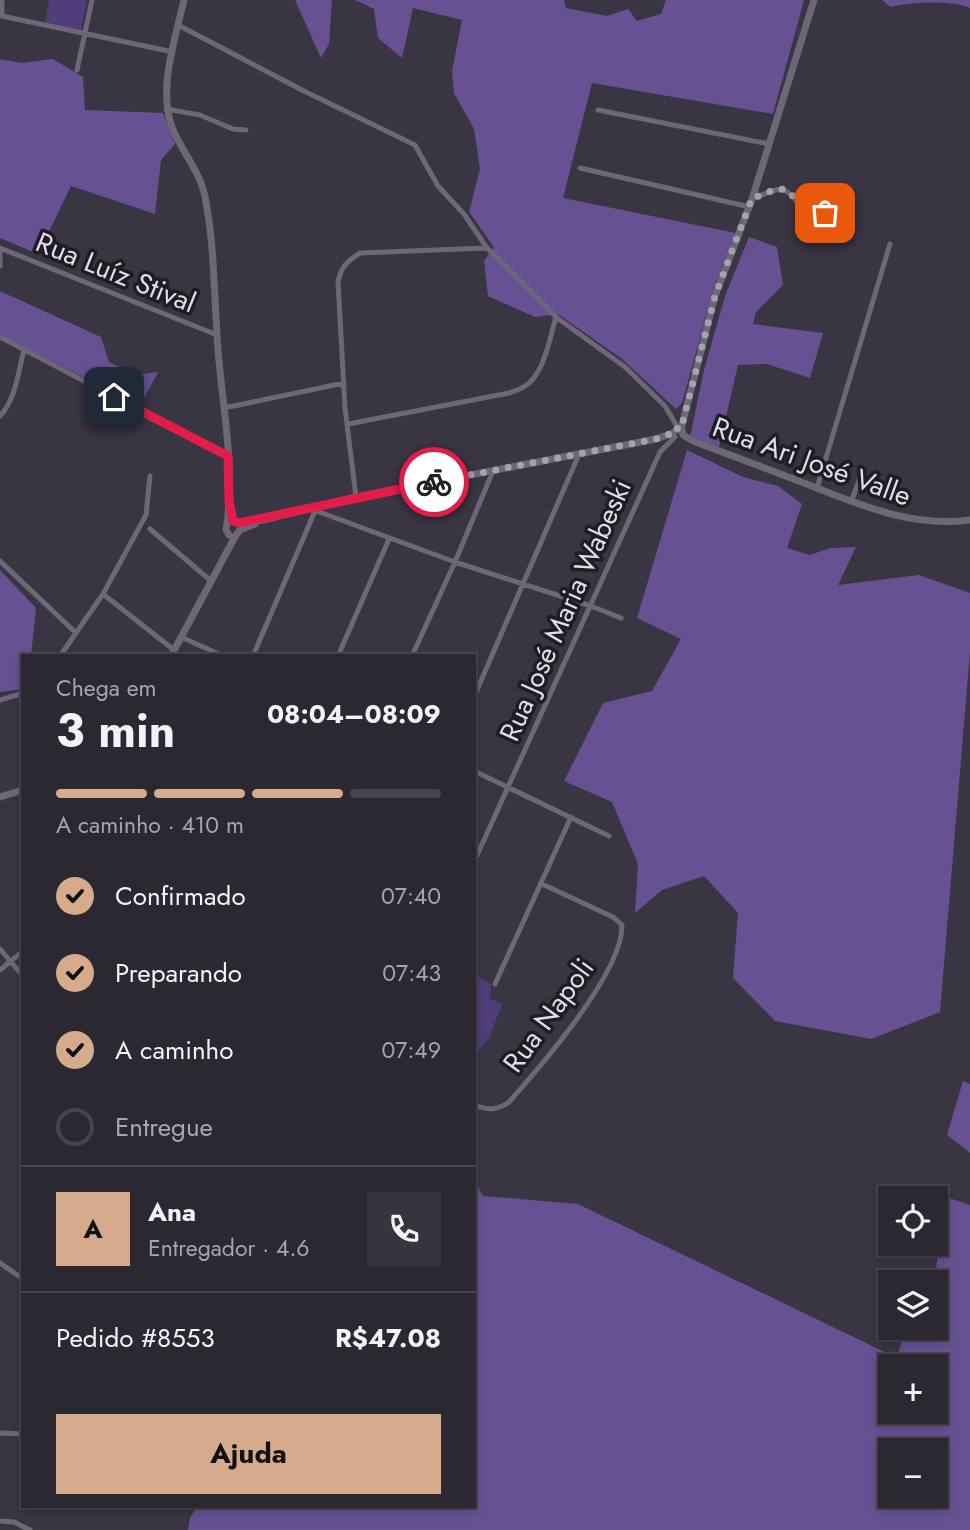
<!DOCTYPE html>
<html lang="pt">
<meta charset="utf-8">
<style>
:root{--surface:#2b2832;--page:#37343e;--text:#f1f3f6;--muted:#a6a6ac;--line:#47444d;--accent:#d6ab8b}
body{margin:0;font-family:Jost,sans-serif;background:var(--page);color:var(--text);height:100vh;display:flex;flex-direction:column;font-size:26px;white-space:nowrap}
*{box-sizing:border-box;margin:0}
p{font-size:23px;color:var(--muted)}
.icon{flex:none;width:38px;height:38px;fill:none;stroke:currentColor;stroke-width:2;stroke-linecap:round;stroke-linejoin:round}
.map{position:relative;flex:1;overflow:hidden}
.details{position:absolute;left:21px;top:654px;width:455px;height:854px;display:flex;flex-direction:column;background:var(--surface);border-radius:0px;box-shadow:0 4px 10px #0003,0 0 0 2px var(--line)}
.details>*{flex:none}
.fabs{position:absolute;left:878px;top:1186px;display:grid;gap:14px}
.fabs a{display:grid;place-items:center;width:70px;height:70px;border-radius:0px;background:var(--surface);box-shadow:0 4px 10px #0003,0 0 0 2px var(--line);font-size:35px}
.pin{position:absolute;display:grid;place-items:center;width:60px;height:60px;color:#fff;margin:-30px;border-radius:14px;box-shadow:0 4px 10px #0006}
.courier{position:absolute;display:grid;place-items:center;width:70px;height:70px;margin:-35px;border:5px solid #e11d48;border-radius:50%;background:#fff;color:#222;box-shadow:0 2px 9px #0007}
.summary em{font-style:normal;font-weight:700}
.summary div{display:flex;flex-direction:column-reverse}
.summary{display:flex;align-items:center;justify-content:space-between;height:119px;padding:0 35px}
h1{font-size:46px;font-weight:700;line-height:52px}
.bar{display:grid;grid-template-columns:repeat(4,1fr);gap:10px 7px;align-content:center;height:84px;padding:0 35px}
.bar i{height:9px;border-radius:5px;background:var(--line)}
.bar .on{background:var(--accent)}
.bar p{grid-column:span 4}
.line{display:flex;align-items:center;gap:18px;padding:0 35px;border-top:2px solid var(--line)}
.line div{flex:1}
.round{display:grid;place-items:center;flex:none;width:74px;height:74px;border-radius:0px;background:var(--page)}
ol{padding:0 35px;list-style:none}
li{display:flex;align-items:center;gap:21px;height:77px}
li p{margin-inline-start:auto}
li .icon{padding:7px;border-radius:50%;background:var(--accent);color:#111;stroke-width:4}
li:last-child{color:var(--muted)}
li i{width:38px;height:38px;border:4px solid var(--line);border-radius:50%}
.cta{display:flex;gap:14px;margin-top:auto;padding:14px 35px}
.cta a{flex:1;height:80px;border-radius:0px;background:var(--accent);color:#111;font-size:28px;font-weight:700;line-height:80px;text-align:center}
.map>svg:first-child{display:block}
.green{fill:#513d79}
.forest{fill:#675193;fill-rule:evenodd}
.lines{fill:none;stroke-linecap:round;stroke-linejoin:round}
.minor{stroke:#6c6877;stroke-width:5}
.tertiary{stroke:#6c6877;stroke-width:7}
.done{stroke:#a5a2ad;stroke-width:7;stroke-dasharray:0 12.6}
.route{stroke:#e11d48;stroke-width:9}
.labels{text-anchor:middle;stroke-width:7;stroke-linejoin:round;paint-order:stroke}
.street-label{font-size:28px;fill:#dfdde6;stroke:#1f1d24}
</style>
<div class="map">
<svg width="970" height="1530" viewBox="0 0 970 1530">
<rect width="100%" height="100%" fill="#393543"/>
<!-- green -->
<path class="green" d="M49,0H87L81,30L45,23Z
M474,974L491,984L490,998L502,1004L490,1036L474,1057Z"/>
<!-- forest -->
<path class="forest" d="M295,0H332L329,44L321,58Z
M355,0H564L566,8L607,16L628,9L637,21L661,14L666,0H804L773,114L592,83L563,198L736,233L714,287L682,403L676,409L622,359L558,314L535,317L488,296L484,261L494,247L469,212L480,169L474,129L454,93L452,71L462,20L413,8L402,58L378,38L374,9Z
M882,0H970V8C950,0 914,2 890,7Z
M0,59L21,63L53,59L83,77L85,110L163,113L175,144L161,160L155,214L71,186L38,254L0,238Z
M749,237L777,247L783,285L756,312L753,324L823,333L810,378L767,364L738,365L719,447L690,437L704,370L725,296Z
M0,291L101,337L109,362L137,375L158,372L140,406L0,335Z
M687,450L743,477L778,486L802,504L787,548L810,555L830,548L856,547L838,585L919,575L970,593V652L940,1012L871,1039L775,1021L733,978L738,913L704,876L662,890L635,913L638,864L612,802L564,781L603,703L652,691L681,639L637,618Z
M0,570L36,608L31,656H23V689L0,692Z
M963,1081L970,1084V1153L947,1135Z
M474,1179L483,1196L578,1204L897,1358L903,1336L910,1328H936V1283H934L946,1197L970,1205V1530H188L190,1518L197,1507H474ZM891,1367H936V1412H891ZM891,1451H936V1496H891Z"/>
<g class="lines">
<!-- minor -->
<path class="minor" d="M2,0V16L173,52
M178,25L304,91L415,145L438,186L464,214L487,248L556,317L625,367L665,406L678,428
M77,70L92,0
M166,109L200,115L233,129L246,130
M598,110L769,144
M580,168L750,207
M752,199C761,196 776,187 784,190C794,194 799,207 807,214C824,226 832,201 834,189
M0,248L217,335
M0,266V248
M0,337L227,456
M224,408L344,383
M0,416C16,399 18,372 24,350
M348,424L509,393C517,390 527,387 533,379C546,363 550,337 556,317
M817,488L890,244
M356,497L345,408L338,282C341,267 347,261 360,253L487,248
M851,502L863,470
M311,509L455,562L591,606L621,618
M150,529L210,580
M0,561L76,633
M103,594L174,650
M181,637L223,656
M60,656L103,594L146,515L150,476
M253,656L315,511
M338,656L389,539
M412,656L455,562L493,471
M474,697L580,452
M0,700L23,693
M474,771L609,836
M474,862L660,452L675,437
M0,949L23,976
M0,970L23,951
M495,984L571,817
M474,1105C488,1110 497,1111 509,1102C541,1066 623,972 622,925L613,917L542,884
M0,1263L23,1279
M0,1433L23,1434
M0,1521L14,1522L30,1530"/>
<!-- tertiary -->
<path class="tertiary" d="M184,0C175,40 157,90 173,130C184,155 202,174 206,202C214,245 214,290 217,334C220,398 237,466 226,530L229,535
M681,429L715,296L752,199L814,0
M238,523L263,520L356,497L656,439L673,433L678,428L682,430L683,435L693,441C730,455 767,469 804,483C858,504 911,528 970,520
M171,656L236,535L240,530L255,524
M0,797L23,790"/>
</g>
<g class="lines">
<!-- done -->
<path class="done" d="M434,482L656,439L673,433L675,428L681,429L715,296L752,198C761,196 771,190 779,189C799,188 797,223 825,213"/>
<!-- route -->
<path class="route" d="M114,397L228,456L229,501L233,521L239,523L434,482"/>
</g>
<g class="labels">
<!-- street labels -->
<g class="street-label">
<text transform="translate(116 272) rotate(22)" y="10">Rua Luíz Stival</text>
<text transform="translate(812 461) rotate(20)" y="10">Rua Ari José Valle</text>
<text transform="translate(565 610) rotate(-66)" y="10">Rua José Maria Wabeski</text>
<text transform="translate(548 1015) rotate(-54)" y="10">Rua Napoli</text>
</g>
</g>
</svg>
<div class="fabs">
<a><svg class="icon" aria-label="locate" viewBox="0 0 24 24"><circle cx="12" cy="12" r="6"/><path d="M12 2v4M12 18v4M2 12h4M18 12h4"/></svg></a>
<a><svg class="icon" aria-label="layers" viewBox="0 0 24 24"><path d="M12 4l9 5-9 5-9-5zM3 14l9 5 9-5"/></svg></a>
<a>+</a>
<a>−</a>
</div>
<div class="pin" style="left:825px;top:213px;background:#ea580c"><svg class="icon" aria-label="bag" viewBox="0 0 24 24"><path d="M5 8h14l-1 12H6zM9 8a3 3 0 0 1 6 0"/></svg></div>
<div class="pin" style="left:114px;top:397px;background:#1f2937"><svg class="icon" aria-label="home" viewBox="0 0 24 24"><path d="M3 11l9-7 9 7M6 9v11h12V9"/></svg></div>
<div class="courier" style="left:434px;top:482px"><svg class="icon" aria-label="bike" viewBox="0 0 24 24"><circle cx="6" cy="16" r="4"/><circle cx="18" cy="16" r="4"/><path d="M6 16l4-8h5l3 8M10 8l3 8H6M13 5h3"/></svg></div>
<section class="details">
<div class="summary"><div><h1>3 min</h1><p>Chega em</p></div><em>08:04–08:09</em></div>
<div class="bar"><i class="on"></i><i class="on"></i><i class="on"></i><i></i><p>A caminho · 410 m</p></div>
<ol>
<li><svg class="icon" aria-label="check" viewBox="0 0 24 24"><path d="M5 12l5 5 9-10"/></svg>Confirmado<p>07:40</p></li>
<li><svg class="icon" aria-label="check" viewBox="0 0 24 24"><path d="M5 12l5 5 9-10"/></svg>Preparando<p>07:43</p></li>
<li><svg class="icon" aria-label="check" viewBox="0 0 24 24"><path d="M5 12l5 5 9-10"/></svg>A caminho<p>07:49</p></li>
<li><i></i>Entregue</li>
</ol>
<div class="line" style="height:126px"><b class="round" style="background:var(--accent);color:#111">A</b><div><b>Ana</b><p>Entregador · 4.6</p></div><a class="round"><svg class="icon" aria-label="phone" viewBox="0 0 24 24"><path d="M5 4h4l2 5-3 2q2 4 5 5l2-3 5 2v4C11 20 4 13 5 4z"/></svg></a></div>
<div class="line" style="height:91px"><div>Pedido #8553</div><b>R$47.08</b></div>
<div class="cta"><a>Ajuda</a></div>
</section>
</div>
